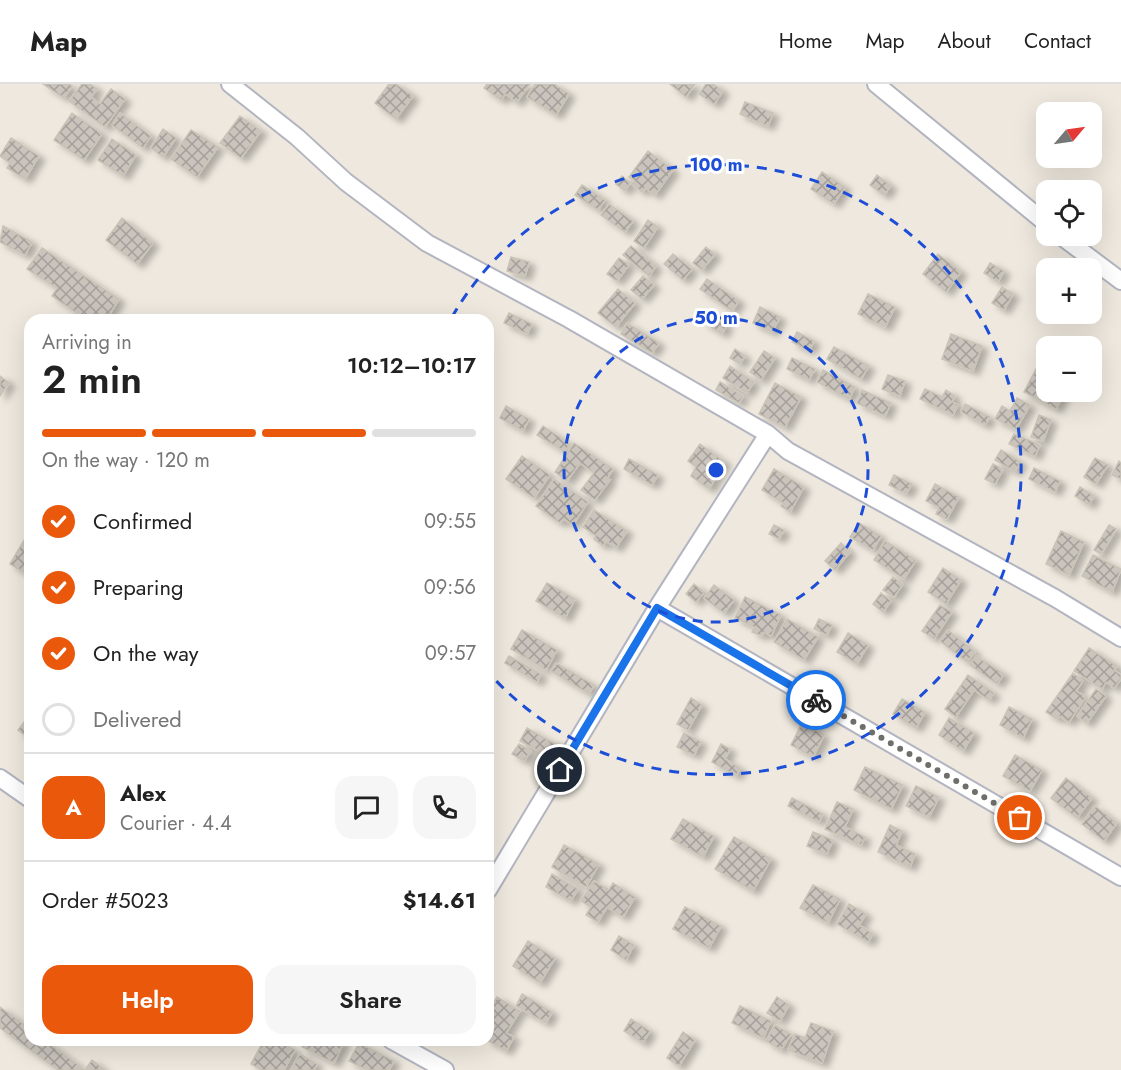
<!DOCTYPE html>
<meta charset="utf-8">
<style>
:root{--surface:#fff;--page:#f6f6f6;--text:#222;--muted:#767676;--line:#e0e0e0;--accent:#ea580c}
body{margin:0;font-family:Jost,sans-serif;background:var(--page);color:var(--text);height:100vh;display:flex;flex-direction:column;font-size:22px;white-space:nowrap}
*{box-sizing:border-box;margin:0}
p{font-size:20px;color:var(--muted)}
.icon{flex:none;width:33px;height:33px;fill:none;stroke:currentColor;stroke-width:2;stroke-linecap:round;stroke-linejoin:round}
.map{position:relative;flex:1;overflow:hidden}
.panel{position:absolute;left:24px;top:230px;width:470px;height:732px;display:flex;flex-direction:column;background:var(--surface);border-radius:18px;box-shadow:0 6px 24px #0002}
.panel>*{flex:none}
.needle{width:39px;rotate:61deg}
.controls{position:absolute;left:1036px;top:18px;display:grid;gap:12px}
.controls a{display:grid;place-items:center;width:66px;height:66px;border-radius:12px;background:var(--surface);box-shadow:0 6px 24px #0002;font-size:30px}
.pin{position:absolute;display:grid;place-items:center;width:51px;height:51px;color:#fff;margin:-26px;border:3px solid #fff;border-radius:50%;box-shadow:0 2px 6px #0007}
.courier{position:absolute;display:grid;place-items:center;width:60px;height:60px;margin:-30px;border:4px solid #1a73e8;border-radius:50%;background:#fff;color:#222;box-shadow:0 2px 8px #0007}
.headline em{font-style:normal;font-weight:600}
.headline div{display:flex;flex-direction:column-reverse}
.headline{display:flex;align-items:center;justify-content:space-between;height:102px;padding:0 18px}
h1{font-size:39px;font-weight:600;line-height:45px}
.bar{display:grid;grid-template-columns:repeat(4,1fr);gap:9px 6px;align-content:center;height:72px;padding:0 18px}
.bar i{height:8px;border-radius:4px;background:var(--line)}
.bar .active{background:var(--accent)}
.bar p{grid-column:span 4}
.line{display:flex;align-items:center;gap:15px;padding:0 18px;border-top:2px solid var(--line)}
.line div{flex:1}
.round{display:grid;place-items:center;flex:none;width:63px;height:63px;border-radius:18px;background:var(--page)}
ol{padding:0 18px;list-style:none}
li{display:flex;align-items:center;gap:18px;height:66px}
li p{margin-inline-start:auto}
li .icon{padding:6px;border-radius:50%;background:var(--accent);color:#fff;stroke-width:4}
li:last-child{color:var(--muted)}
li i{width:33px;height:33px;border:3px solid var(--line);border-radius:50%}
.cta{display:flex;gap:12px;margin-top:auto;padding:12px 18px}
.cta a{flex:1;height:69px;border-radius:18px;background:var(--accent);color:#fff;font-size:24px;font-weight:600;line-height:69px;text-align:center}
.cta a+a{background:var(--page);color:var(--text)}
header{display:flex;align-items:center;gap:36px;box-sizing:border-box;height:84px;padding:0 30px;background:var(--surface);border-bottom:2px solid var(--line)}
header strong{font-size:28px}
nav{display:flex;gap:33px;margin-inline-start:auto;font-size:21px}
.map>svg:first-child{display:block}
.building{fill:url(#building-cross-hatch);stroke:#cac4b7;stroke-width:1.5;filter:url(#shadow)}
.lines{fill:none;stroke-linecap:round;stroke-linejoin:round}
.street-casing{stroke:#b2b4c0;stroke-width:20}
.street{stroke:#fff;stroke-width:16}
.done{stroke:#706e6a;stroke-width:6;stroke-dasharray:0 10.8}
.route{stroke:#1a73e8;stroke-width:8}
.ring{fill:none;stroke:#1d4ed8;stroke-width:3;stroke-dasharray:10 8}
.centre{fill:#1d4ed8;stroke:#fff;stroke-width:3}
.ring-label{font-size:18px;text-anchor:middle;font-weight:bold;fill:#1d4ed8;stroke:#fff;stroke-width:6;stroke-linejoin:round;paint-order:stroke}
</style>
<header>
<strong>Map</strong>
<nav><a>Home</a><a>Map</a><a>About</a><a>Contact</a></nav>
</header>
<div class="map">
<svg width="1121" height="986" viewBox="0 0 1121 986">
<defs>
<pattern id="building-cross-hatch" width="8" height="8" patternUnits="userSpaceOnUse" patternTransform="scale(1.5)"><rect width="8" height="8" fill="#cac4bd"/><path d="M0 0l8 8M0 8l8-8" fill="none" stroke="#a49f9a"/></pattern>
<filter id="shadow"><feDropShadow dx="6" dy="4" stdDeviation="3" flood-color="#0004"/></filter>
</defs>
<rect width="100%" height="100%" fill="#eee8de"/>
<!-- building -->
<path class="building" d="M43,0H69L72,2L64,14Z
M82,0H90L97,5L91,13L100,20L111,5L125,15L105,43L69,17Z
M389,0H396L413,12L396,35L375,19Z
M487,0H530L517,18L505,10L501,16L484,4Z
M535,0H554L569,10L556,31L527,13Z
M670,0H695L686,13Z
M706,0H713L723,7L714,20L699,10Z
M745,18L773,29L768,42L740,30Z
M72,29L102,50L84,76L54,56Z
M120,29L151,52L143,64L112,41Z
M240,32L261,47L241,74L220,59Z
M163,45L176,54L163,73L151,64Z
M191,46L218,63L197,93L171,75Z
M11,54L39,72L25,95L7,84L10,79L0,72Z
M112,55L136,71L123,92L98,76Z
M648,67L673,86L655,111L645,104L642,108L632,100L635,97L629,93Z
M822,88L845,103L834,120L811,105Z
M877,91L891,102L884,111L870,101Z
M622,92L630,99L625,107L616,100Z
M582,101L605,116L598,126L575,111Z
M609,120L633,137L625,148L601,131Z
M122,134L153,159L137,180L106,156Z
M648,136L658,143L644,164L634,157Z
M3,142L32,158L25,171L0,158Z
M631,162L656,182L649,192L623,171Z
M706,163L715,170L702,186L693,179Z
M42,164L119,215L106,236H87L52,212L57,204L27,185Z
M673,170L692,185L683,196L664,180Z
M938,170L961,188L946,208L923,190Z
M511,173L529,178L525,192L507,187Z
M619,174L629,181L617,197L607,190Z
M990,179L1004,187L998,198L984,189Z
M643,192L654,201L642,215L631,206Z
M707,195L739,217L732,227L700,205Z
M1002,203L1013,210L1004,226L992,219Z
M618,205L635,219L616,243L598,229Z
M868,210L895,223L885,243L858,230Z
M760,223L780,233L772,248L753,239Z
M509,229L532,240L527,250L504,239Z
M708,229L727,241L722,250L703,238Z
M627,239L659,259L652,269L621,250Z
M797,248L814,257L809,267L792,258Z
M951,250L982,262L973,287L942,275Z
M834,263L869,282L861,295L827,275Z
M735,265L745,272L740,280L730,274Z
M764,267L775,274L761,296L750,288Z
M792,274L815,285L809,296L787,285Z
M730,282L754,298L747,309L723,294Z
M1036,285L1047,291V308H1065L1056,325L1024,308Z
M823,286L855,303L849,315L817,298Z
M888,291L905,297L900,312L882,305Z
M0,292L9,299L0,312Z
M720,298L743,312L739,319L716,306Z
M775,299L801,313L785,343L759,330Z
M925,305L942,313L946,306L955,312L952,318L958,321L953,331L920,315Z
M862,306L891,319L885,332L857,319Z
M1017,314L1030,321L1016,345L995,335L1002,322L1010,327Z
M965,320L990,333L985,341L961,328Z
M506,322L529,335L523,347L500,334Z
M1039,331L1051,336L1043,357L1031,353Z
M543,342L570,360L565,368L537,351Z
M1014,350L1040,361L1035,372L1009,360Z
M574,359L613,385L607,395L610,396L595,416L581,406L594,389L580,379L567,397L555,388Z
M700,360L725,378L709,405L691,392L696,383L688,377Z
M1001,366L1021,378L1015,388L995,376Z
M522,372L550,391L534,414L506,395Z
M1095,374L1108,381L1096,400L1084,393Z
M629,375L658,391L652,401L624,385Z
M1119,377L1121,379V395L1112,391Z
M993,380L1003,385L995,400L985,395Z
M1034,384L1060,397L1055,408L1029,395Z
M774,385L804,403L790,428L781,422L783,419L762,406Z
M894,391L912,400L906,410L889,401Z
M554,395L588,418L573,441L564,435L560,439L536,422Z
M935,400L959,413L947,435L936,430L939,423L926,417Z
M1080,403L1094,412L1089,421L1075,412Z
M594,426L627,447L616,464L606,457L603,462L594,455L596,452L583,443Z
M859,439L881,452L873,466L850,453Z
M774,441L784,446L779,455L769,450Z
M1109,441L1116,445L1101,470L1094,466Z
M30,446V492L10,480Z
M1061,447L1084,458L1069,491L1046,480Z
M885,457L916,476L904,495L874,476Z
M841,459L850,468L835,486L825,477Z
M1093,471L1121,485L1112,508L1082,492Z
M943,484L961,496L946,520L928,508Z
M893,493L903,500L894,513L883,506Z
M547,499L575,515L565,534L536,517Z
M694,500L704,508L696,518L686,510Z
M714,501L734,516L724,529L704,514Z
M881,509L891,517L883,528L873,520Z
M745,513L781,531L771,552L764,548L762,552L752,548L754,543L735,534Z
M940,521L952,528L934,555L922,547Z
M787,535L818,553L804,576L774,558Z
M819,535L832,541L827,551L814,545Z
M522,546L557,566L546,586L511,565Z
M948,546L975,568L967,578L940,557Z
M848,549L868,561L857,580L837,568Z
M1089,564L1117,582L1114,586L1121,591V595L1114,604L1106,598L1102,605L1074,587Z
M509,572L541,590L537,598L505,579Z
M976,572L1004,590L997,600L970,581Z
M556,579L594,601L589,610L551,587Z
M1073,589L1083,597L1076,607L1086,613L1069,638L1059,632L1057,635L1046,628Z
M968,591L994,609L989,616L974,606L956,633L945,625Z
M1096,605L1106,612L1087,639L1077,632Z
M691,614L702,621L688,646L677,640Z
M902,615L925,628L916,644L893,630Z
M1009,623L1032,635L1023,654L1000,641Z
M30,630V655L18,646Z
M949,634L974,649L963,667L939,651Z
M802,639L824,651L813,673L791,661Z
M527,644L562,664L555,676L520,657Z
M684,649L701,658L694,671L677,663Z
M519,660L531,667L524,677L512,670Z
M721,660L730,665L725,675L740,684L736,692L712,678Z
M1015,671L1042,686L1030,707L1003,692Z
M865,683L903,701L891,725L854,706Z
M1066,694L1092,714L1077,734L1051,714Z
M916,702L939,713L929,733L906,722Z
M792,714L823,730L819,738L788,722Z
M837,718L853,725L845,743L865,753L861,761L825,745Z
M1095,722L1117,739L1104,757L1082,740Z
M683,735L714,752L703,773L671,755Z
M890,741L902,747L896,761L915,770L910,783L878,768Z
M813,748L833,756L827,770L807,762Z
M734,753L771,775L753,807L715,785Z
M564,761L599,780L586,803L552,783Z
M552,790L578,805L571,817L546,803Z
M594,797L609,806L613,799L635,813L623,833L607,823L598,838L586,831L591,823L581,817Z
M813,801L840,815L828,839L800,824Z
M849,820L866,830L859,841L873,850L868,858L837,840Z
M685,823L721,842L709,864L673,845Z
M619,852L634,861L626,876L611,866Z
M528,857L555,874L540,899L513,882Z
M522,910L552,928L546,939L516,922Z
M497,913L520,927L506,949L514,953L506,967L487,956L488,928Z
M777,913L789,921L780,937L767,929Z
M740,922L771,937L763,954L732,939Z
M0,923L30,945V956H44L85,986L92,976L105,986H58L0,944Z
M631,935L650,947L643,959L624,947Z
M811,939L833,947L822,979L788,966L795,950L805,954Z
M775,941L791,950L781,966L766,957Z
M683,948L695,956L679,982L667,974Z
M264,956H276L295,966L284,986H261L251,980Z
M306,956H345L334,979L302,963Z
M359,959L394,977L389,986H367L349,977Z
M300,970L317,980L314,986H291Z"/>
<g class="lines">
<defs>
<path id="street" d="M230,0L297,53L346,98L427,159L569,235L768,350L788,367L1055,514L1121,554
M876,0L1047,140
M1061,152L1121,197
M657,524L1121,793
M0,694L30,715
M488,806L657,524L768,350
M391,956L445,986"/>
</defs>
<!-- street casing -->
<use href="#street" class="street-casing"/>
<!-- street -->
<use href="#street" class="street"/>
</g>
<g class="lines">
<!-- done -->
<path class="done" d="M816,616L1020,734"/>
<!-- route -->
<path class="route" d="M560,686L657,524L816,616"/>
</g>
<!-- distance rings -->
<g class="ring">
<circle cx="716" cy="386" r="152"/>
<path d="M452 233A305 305 0 1 1 488 588"/>
</g>
<circle cx="716" cy="386" r="9" class="centre"/>
<g class="ring-label">
<text x="716" y="87">100 m</text>
<text x="716" y="240">50 m</text>
</g>
</svg>
<div class="controls">
<a><svg class="needle" viewBox="-14 -14 28 28"><path d="M0-13l5 13h-10z" fill="#e53935"/><path d="M0 13l5-13h-10z" fill="#767676"/></svg></a>
<a><svg class="icon" aria-label="locate" viewBox="0 0 24 24"><circle cx="12" cy="12" r="6"/><path d="M12 2v4M12 18v4M2 12h4M18 12h4"/></svg></a>
<a>+</a>
<a>−</a>
</div>
<div class="pin" style="left:1020px;top:734px;background:#ea580c"><svg class="icon" aria-label="bag" viewBox="0 0 24 24"><path d="M5 8h14l-1 12H6zM9 8a3 3 0 0 1 6 0"/></svg></div>
<div class="pin" style="left:560px;top:686px;background:#1f2937"><svg class="icon" aria-label="home" viewBox="0 0 24 24"><path d="M3 11l9-7 9 7M6 9v11h12V9"/></svg></div>
<div class="courier" style="left:816px;top:616px"><svg class="icon" aria-label="bike" viewBox="0 0 24 24"><circle cx="6" cy="16" r="4"/><circle cx="18" cy="16" r="4"/><path d="M6 16l4-8h5l3 8M10 8l3 8H6M13 5h3"/></svg></div>
<section class="panel">
<div class="headline"><div><h1>2 min</h1><p>Arriving in</p></div><em>10:12–10:17</em></div>
<div class="bar"><i class="active"></i><i class="active"></i><i class="active"></i><i></i><p>On the way · 120 m</p></div>
<ol>
<li><svg class="icon" aria-label="check" viewBox="0 0 24 24"><path d="M5 12l5 5 9-10"/></svg>Confirmed<p>09:55</p></li>
<li><svg class="icon" aria-label="check" viewBox="0 0 24 24"><path d="M5 12l5 5 9-10"/></svg>Preparing<p>09:56</p></li>
<li><svg class="icon" aria-label="check" viewBox="0 0 24 24"><path d="M5 12l5 5 9-10"/></svg>On the way<p>09:57</p></li>
<li><i></i>Delivered</li>
</ol>
<div class="line" style="height:108px"><b class="round" style="background:var(--accent);color:#fff">A</b><div><b>Alex</b><p>Courier · 4.4</p></div><a class="round"><svg class="icon" aria-label="chat" viewBox="0 0 24 24"><path d="M4 5h16v11H9l-5 4z"/></svg></a><a class="round"><svg class="icon" aria-label="phone" viewBox="0 0 24 24"><path d="M5 4h4l2 5-3 2q2 4 5 5l2-3 5 2v4C11 20 4 13 5 4z"/></svg></a></div>
<div class="line" style="height:78px"><div>Order #5023</div><b>$14.61</b></div>
<div class="cta"><a>Help</a><a>Share</a></div>
</section>
</div>
